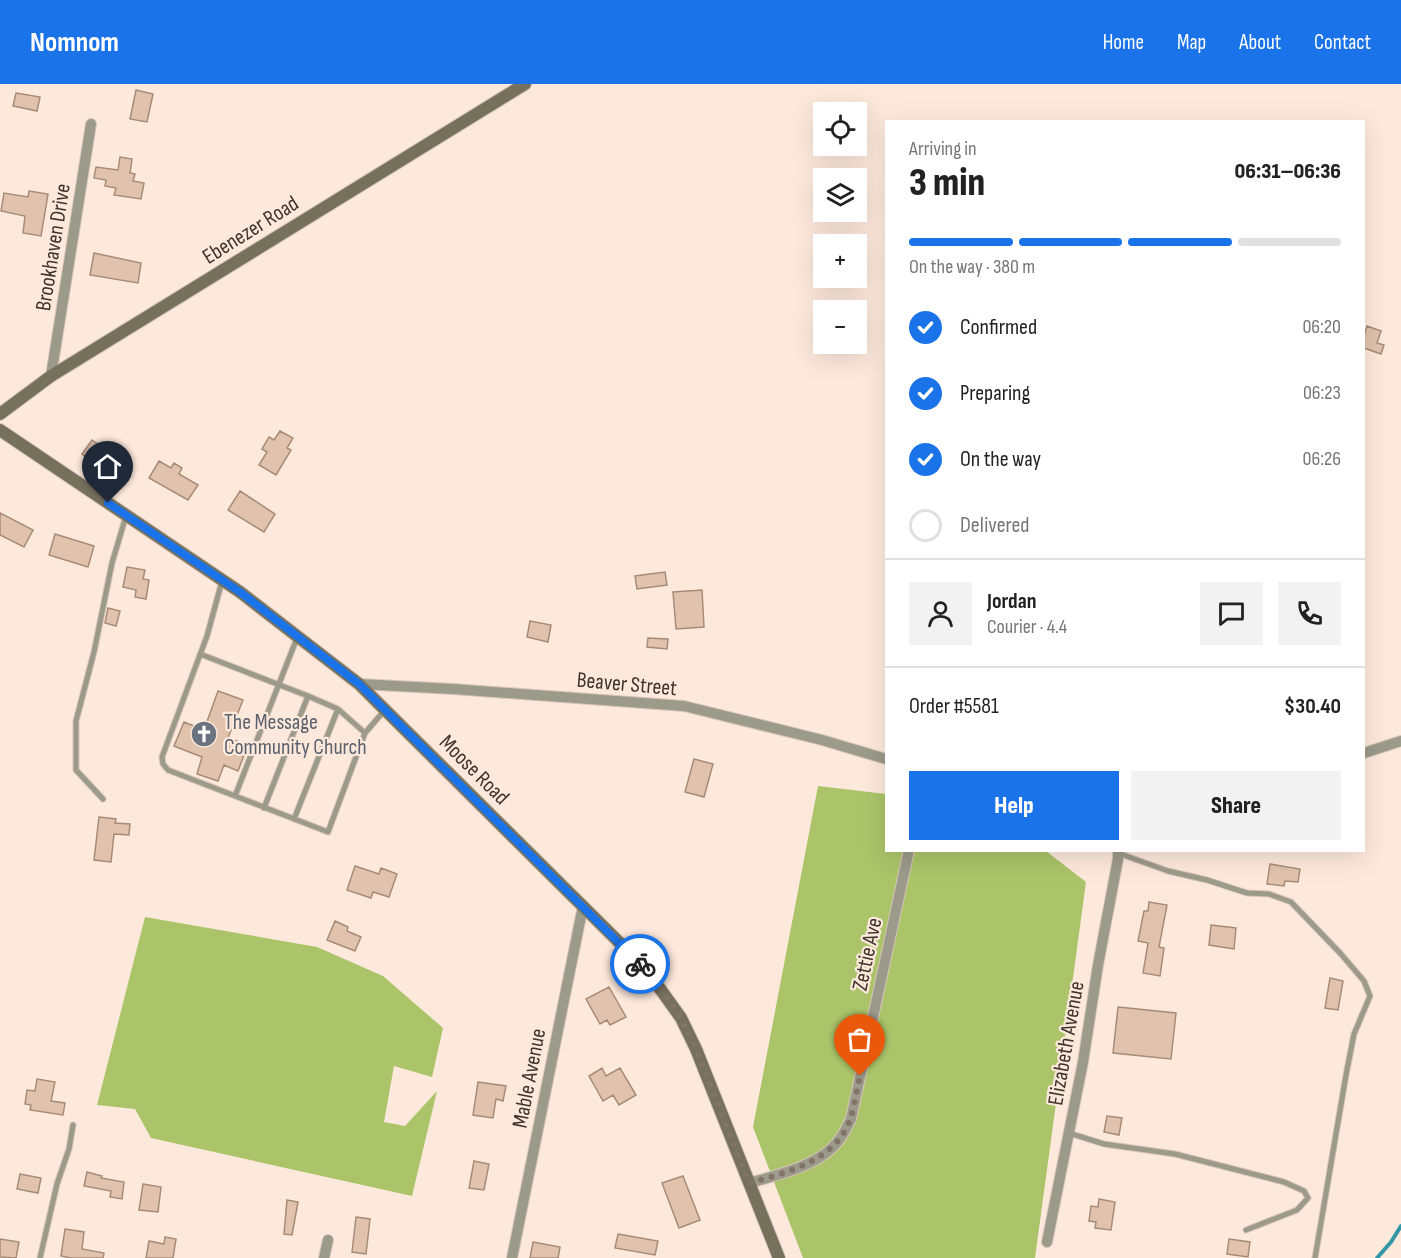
<!DOCTYPE html>
<meta charset="utf-8">
<style>
:root{--surface:#fff;--page:#f2f2f2;--text:#222;--muted:#767676;--line:#e0e0e0;--accent:#1a73e8}
body{margin:0;font-family:"Sofia Sans Condensed",sans-serif;background:var(--page);color:var(--text);height:100vh;display:flex;flex-direction:column;font-size:22px;white-space:nowrap}
*{box-sizing:border-box;margin:0}
p{font-size:20px;color:var(--muted)}
.icon{flex:none;width:33px;height:33px;fill:none;stroke:currentColor;stroke-width:2;stroke-linecap:round;stroke-linejoin:round}
.map{position:relative;flex:1;overflow:hidden}
.drawer{position:absolute;left:885px;top:36px;width:480px;height:732px;display:flex;flex-direction:column;background:var(--surface);border-radius:0px;box-shadow:0 6px 24px #0002}
.drawer>*{flex:none}
.buttons{position:absolute;left:813px;top:18px;display:grid;gap:12px}
.buttons a{display:grid;place-items:center;width:54px;height:54px;border-radius:0px;background:var(--surface);box-shadow:0 6px 24px #0002;font-size:30px}
.pin{position:absolute;display:grid;place-items:center;width:51px;height:51px;color:#fff;margin:-62px -26px;border-radius:50% 50% 50% 0;rotate:-45deg;box-shadow:0 0 6px #0007}
.pin .icon{rotate:45deg}
.courier{position:absolute;display:grid;place-items:center;width:60px;height:60px;margin:-30px;border:4px solid #1a73e8;border-radius:50%;background:#fff;color:#222;box-shadow:0 2px 8px #0007}
.head em{font-style:normal;font-weight:800}
.head div{display:flex;flex-direction:column-reverse}
.head{display:flex;align-items:center;justify-content:space-between;height:102px;padding:0 24px}
h1{font-size:39px;font-weight:800;line-height:45px}
.bar{display:grid;grid-template-columns:repeat(4,1fr);gap:9px 6px;align-content:center;height:72px;padding:0 24px}
.bar i{height:8px;border-radius:4px;background:var(--line)}
.bar .active{background:var(--accent)}
.bar p{grid-column:span 4}
.line{display:flex;align-items:center;gap:15px;padding:0 24px;border-top:2px solid var(--line)}
.line div{flex:1}
.round{display:grid;place-items:center;flex:none;width:63px;height:63px;border-radius:0px;background:var(--page)}
ol{padding:0 24px;list-style:none}
li{display:flex;align-items:center;gap:18px;height:66px}
li p{margin-inline-start:auto}
li .icon{padding:6px;border-radius:50%;background:var(--accent);color:#fff;stroke-width:4}
li:last-child{color:var(--muted)}
li i{width:33px;height:33px;border:3px solid var(--line);border-radius:50%}
.primary-button{display:flex;gap:12px;margin-top:auto;padding:12px 24px}
.primary-button a{flex:1;height:69px;border-radius:0px;background:var(--accent);color:#fff;font-size:24px;font-weight:800;line-height:69px;text-align:center}
.primary-button a+a{background:var(--page);color:var(--text)}
header{display:flex;align-items:center;gap:36px;box-sizing:border-box;height:84px;padding:0 30px;background:var(--accent);color:#fff}
header strong{font-size:28px}
nav{display:flex;gap:33px;margin-inline-start:auto;font-size:21px}
.map>svg:first-child{display:block}
.forest{fill:#abc469}
.lines{fill:none;stroke-linecap:round;stroke-linejoin:round}
.stream{stroke:#3397a5;stroke-width:4}
.building{fill:#e1c3ad;stroke:#a88b77;stroke-width:1.5}
.lane-casing{stroke:#d7c5b8;stroke-width:7}
.street-casing{stroke:#d7c5b8;stroke-width:12}
.secondary-casing{stroke:#d7c5b8;stroke-width:14}
.lane{stroke:#9c9a8b;stroke-width:5}
.street{stroke:#9c9a8b;stroke-width:10}
.secondary{stroke:#75715d;stroke-width:12}
.done{stroke:#827368;stroke-width:6;stroke-dasharray:0 10.8}
.route{stroke:#1a73e8;stroke-width:8}
.labels{text-anchor:middle;stroke-width:4.5;stroke-linejoin:round;paint-order:stroke}
.street-label{font-size:22px;fill:#3f332a;stroke:#fde9dc}
.worship-label{font-size:22px;fill:#5b616d;stroke:#fde9dc;text-anchor:start}
</style>
<header>
<strong>Nomnom</strong>
<nav><a>Home</a><a>Map</a><a>About</a><a>Contact</a></nav>
</header>
<div class="map">
<svg width="1401" height="1174" viewBox="0 0 1401 1174">
<rect width="100%" height="100%" fill="#fde9dc"/>
<!-- forest -->
<path class="forest" d="M818,702L886,710V766L1046,767L1086,798L1035,1174H803L753,1043Z
M145,833L317,863L383,892L443,944L432,993L394,982L384,1038L405,1042L437,1007L412,1112L151,1054L135,1025L97,1021Z"/>
<g class="lines">
<!-- stream -->
<path class="stream" d="M1377,1174L1391,1158L1401,1142"/>
</g>
<!-- building -->
<path class="building" d="M136,6L153,10L147,38L130,35Z
M16,9L40,13L37,27L13,22Z
M120,73L132,75L130,89L135,90L133,97L144,99L141,115L114,111L116,104L105,102L106,96L94,94L96,83L118,86Z
M29,107L48,110L41,152L23,149L25,132L1,127L4,109L28,113Z
M94,169L141,179L138,199L90,191Z
M1367,242L1381,247L1377,259L1384,261L1381,270L1364,264V252Z
M280,347L293,354L287,364L291,366L276,391L259,381L267,368L262,365L269,353L274,356Z
M92,356L117,373L108,387L82,370Z
M159,377L171,384L174,379L182,384L179,390L198,401L188,416L149,394Z
M240,407L275,430L264,448L228,426Z
M0,429L33,446L24,463L0,451Z
M55,450L94,462L88,483L49,471Z
M127,483L145,486L143,495L149,496L146,515L135,513L136,506L123,503Z
M665,488L667,501L637,505L635,492Z
M702,506L704,543L676,545L673,508Z
M108,524L120,527L116,542L105,539Z
M530,537L551,541L548,558L527,553Z
M648,554L668,555L667,565L647,563Z
M218,607L243,616L228,654L248,661L238,687L224,681L218,697L197,690L202,673L174,662L184,638L204,646Z
M694,675L713,680L704,713L685,708Z
M99,733L116,735L115,739L130,740L129,751L114,750L111,778L94,776Z
M1270,780L1300,785L1298,798L1285,797L1284,802L1267,800Z
M355,782L379,790L381,784L397,790L389,813L373,808L371,814L347,806Z
M1149,818L1167,821L1159,863L1164,864L1160,892L1143,889L1148,859L1138,857L1144,827H1148Z
M335,837L348,843L347,847L361,853L355,867L327,856Z
M1211,841L1236,844L1234,865L1209,861Z
M1330,894L1343,897L1338,926L1325,924Z
M609,903L626,933L610,941L607,936L600,940L586,915Z
M1118,923L1176,929L1171,975L1113,969Z
M602,984L606,992L620,984L636,1011L619,1021L613,1011L603,1017L589,992Z
M37,995L55,998L51,1017L65,1019L63,1031L30,1026L31,1021L25,1020L27,1006L35,1007Z
M478,998L506,1002L503,1017L496,1015L493,1034L473,1031Z
M1107,1032L1122,1034L1119,1051L1104,1048Z
M474,1077L489,1080L484,1106L469,1104Z
M87,1088L102,1092L101,1094L124,1098L122,1115L110,1113L111,1107L84,1102Z
M20,1090L41,1094L38,1109L17,1105Z
M683,1092L700,1136L679,1144L662,1099Z
M143,1100L161,1103L158,1128L139,1126Z
M1099,1115L1115,1118L1111,1146L1095,1144L1096,1138L1089,1137L1091,1122L1098,1123Z
M287,1116L298,1118L292,1151L284,1150Z
M356,1133L370,1135L366,1170L352,1168Z
M65,1145L84,1148L82,1165L104,1169L103,1174H71L61,1172Z
M618,1150L658,1157L655,1171L615,1164Z
M165,1153L176,1155L173,1174H146L149,1157L164,1160Z
M0,1155L19,1158L16,1174L0,1173Z
M1229,1155L1250,1158L1248,1173L1227,1170Z
M533,1158L560,1163L558,1174H530Z"/>
<g class="lines">
<defs>
<path id="lane" d="M222,497L207,552L162,673L163,680L168,686L328,748L365,649L384,627
M200,570L308,612L338,625L365,649
M235,712L297,554
M103,715L76,686V637L94,568L112,479L126,432
M264,724L308,612
M294,735L338,625
M1118,769L1168,787L1207,796L1247,809L1269,810L1291,818L1341,870L1364,897L1370,912L1354,950L1346,991L1315,1174
M1069,1049L1104,1060L1175,1070L1284,1098L1304,1107L1308,1114L1297,1126L1246,1146
M40,1174L57,1100L69,1065L73,1041"/>
<path id="street" d="M51,292L91,40
M359,600L453,605L684,622L822,656L886,675
M1364,669L1401,657
M749,1099C778,1091 821,1081 839,1056C844,1050 847,1042 851,1035L909,766
M1047,1158L1083,978L1098,881L1118,775V766
M324,1174L328,1156
M512,1174L583,822"/>
<path id="secondary" d="M0,330L51,292L525,0
M0,346L240,508L359,600L640,879L661,906L681,934L696,965L779,1174"/>
</defs>
<!-- lane casing -->
<use href="#lane" class="lane-casing"/>
<!-- street casing -->
<use href="#street" class="street-casing"/>
<!-- secondary casing -->
<use href="#secondary" class="secondary-casing"/>
<!-- lane -->
<use href="#lane" class="lane"/>
<!-- street -->
<use href="#street" class="street"/>
<!-- secondary -->
<use href="#secondary" class="secondary"/>
</g>
<g class="lines">
<!-- done -->
<path class="done" d="M640,880L662,906L681,934L696,964L749,1099C788,1088 837,1077 851,1033C855,1020 857,1005 860,992"/>
<!-- route -->
<path class="route" d="M108,419L240,508L359,600L640,880"/>
</g>
<!-- icons -->
<defs>
<symbol id="church-disc" viewBox="-11 -11 22 22"><circle r="9.5" fill="#6b7280" stroke="#fde9dc"/><path d="M-1.2-6h2.4v3.5h3.3v2.4h-3.3V6h-2.4V-.1h-3.3v-2.4h3.3Z" fill="#fff"/></symbol>
</defs>
<g fill-rule="evenodd">
<use href="#church-disc" x="189" y="635" width="30" height="30"/>
</g>
<g class="labels">
<!-- street labels -->
<g class="street-label">
<text transform="translate(250 145) rotate(-32)" y="8">Ebenezer Road</text>
<text transform="translate(52 163) rotate(-81)" y="8">Brookhaven Drive</text>
<text transform="translate(627 599) rotate(5)" y="8">Beaver Street</text>
<text transform="translate(475 685) rotate(45)" y="8">Moose Road</text>
<text transform="translate(866 870) rotate(-78)" y="8">Zettie Ave</text>
<text transform="translate(1065 959) rotate(-80)" y="8">Elizabeth Avenue</text>
<text transform="translate(528 994) rotate(-79)" y="8">Mable Avenue</text>
</g>
<!-- worship labels -->
<g class="worship-label">
<text x="224" y="645">The Message<tspan x="224" dy="25">Community Church</tspan></text>
</g>
</g>
</svg>
<div class="buttons">
<a><svg class="icon" aria-label="locate" viewBox="0 0 24 24"><circle cx="12" cy="12" r="6"/><path d="M12 2v4M12 18v4M2 12h4M18 12h4"/></svg></a>
<a><svg class="icon" aria-label="layers" viewBox="0 0 24 24"><path d="M12 4l9 5-9 5-9-5zM3 14l9 5 9-5"/></svg></a>
<a>+</a>
<a>−</a>
</div>
<div class="pin" style="left:860px;top:992px;background:#ea580c"><svg class="icon" aria-label="bag" viewBox="0 0 24 24"><path d="M5 8h14l-1 12H6zM9 8a3 3 0 0 1 6 0"/></svg></div>
<div class="pin" style="left:108px;top:419px;background:#1f2937"><svg class="icon" aria-label="home" viewBox="0 0 24 24"><path d="M3 11l9-7 9 7M6 9v11h12V9"/></svg></div>
<div class="courier" style="left:640px;top:880px"><svg class="icon" aria-label="bike" viewBox="0 0 24 24"><circle cx="6" cy="16" r="4"/><circle cx="18" cy="16" r="4"/><path d="M6 16l4-8h5l3 8M10 8l3 8H6M13 5h3"/></svg></div>
<section class="drawer">
<div class="head"><div><h1>3 min</h1><p>Arriving in</p></div><em>06:31–06:36</em></div>
<div class="bar"><i class="active"></i><i class="active"></i><i class="active"></i><i></i><p>On the way · 380 m</p></div>
<ol>
<li><svg class="icon" aria-label="check" viewBox="0 0 24 24"><path d="M5 12l5 5 9-10"/></svg>Confirmed<p>06:20</p></li>
<li><svg class="icon" aria-label="check" viewBox="0 0 24 24"><path d="M5 12l5 5 9-10"/></svg>Preparing<p>06:23</p></li>
<li><svg class="icon" aria-label="check" viewBox="0 0 24 24"><path d="M5 12l5 5 9-10"/></svg>On the way<p>06:26</p></li>
<li><i></i>Delivered</li>
</ol>
<div class="line" style="height:108px"><a class="round"><svg class="icon" aria-label="person" viewBox="0 0 24 24"><circle cx="12" cy="8" r="4"/><path d="M4 21q1-7 8-7t8 7"/></svg></a><div><b>Jordan</b><p>Courier · 4.4</p></div><a class="round"><svg class="icon" aria-label="chat" viewBox="0 0 24 24"><path d="M4 5h16v11H9l-5 4z"/></svg></a><a class="round"><svg class="icon" aria-label="phone" viewBox="0 0 24 24"><path d="M5 4h4l2 5-3 2q2 4 5 5l2-3 5 2v4C11 20 4 13 5 4z"/></svg></a></div>
<div class="line" style="height:78px"><div>Order #5581</div><b>$30.40</b></div>
<div class="primary-button"><a>Help</a><a>Share</a></div>
</section>
</div>
